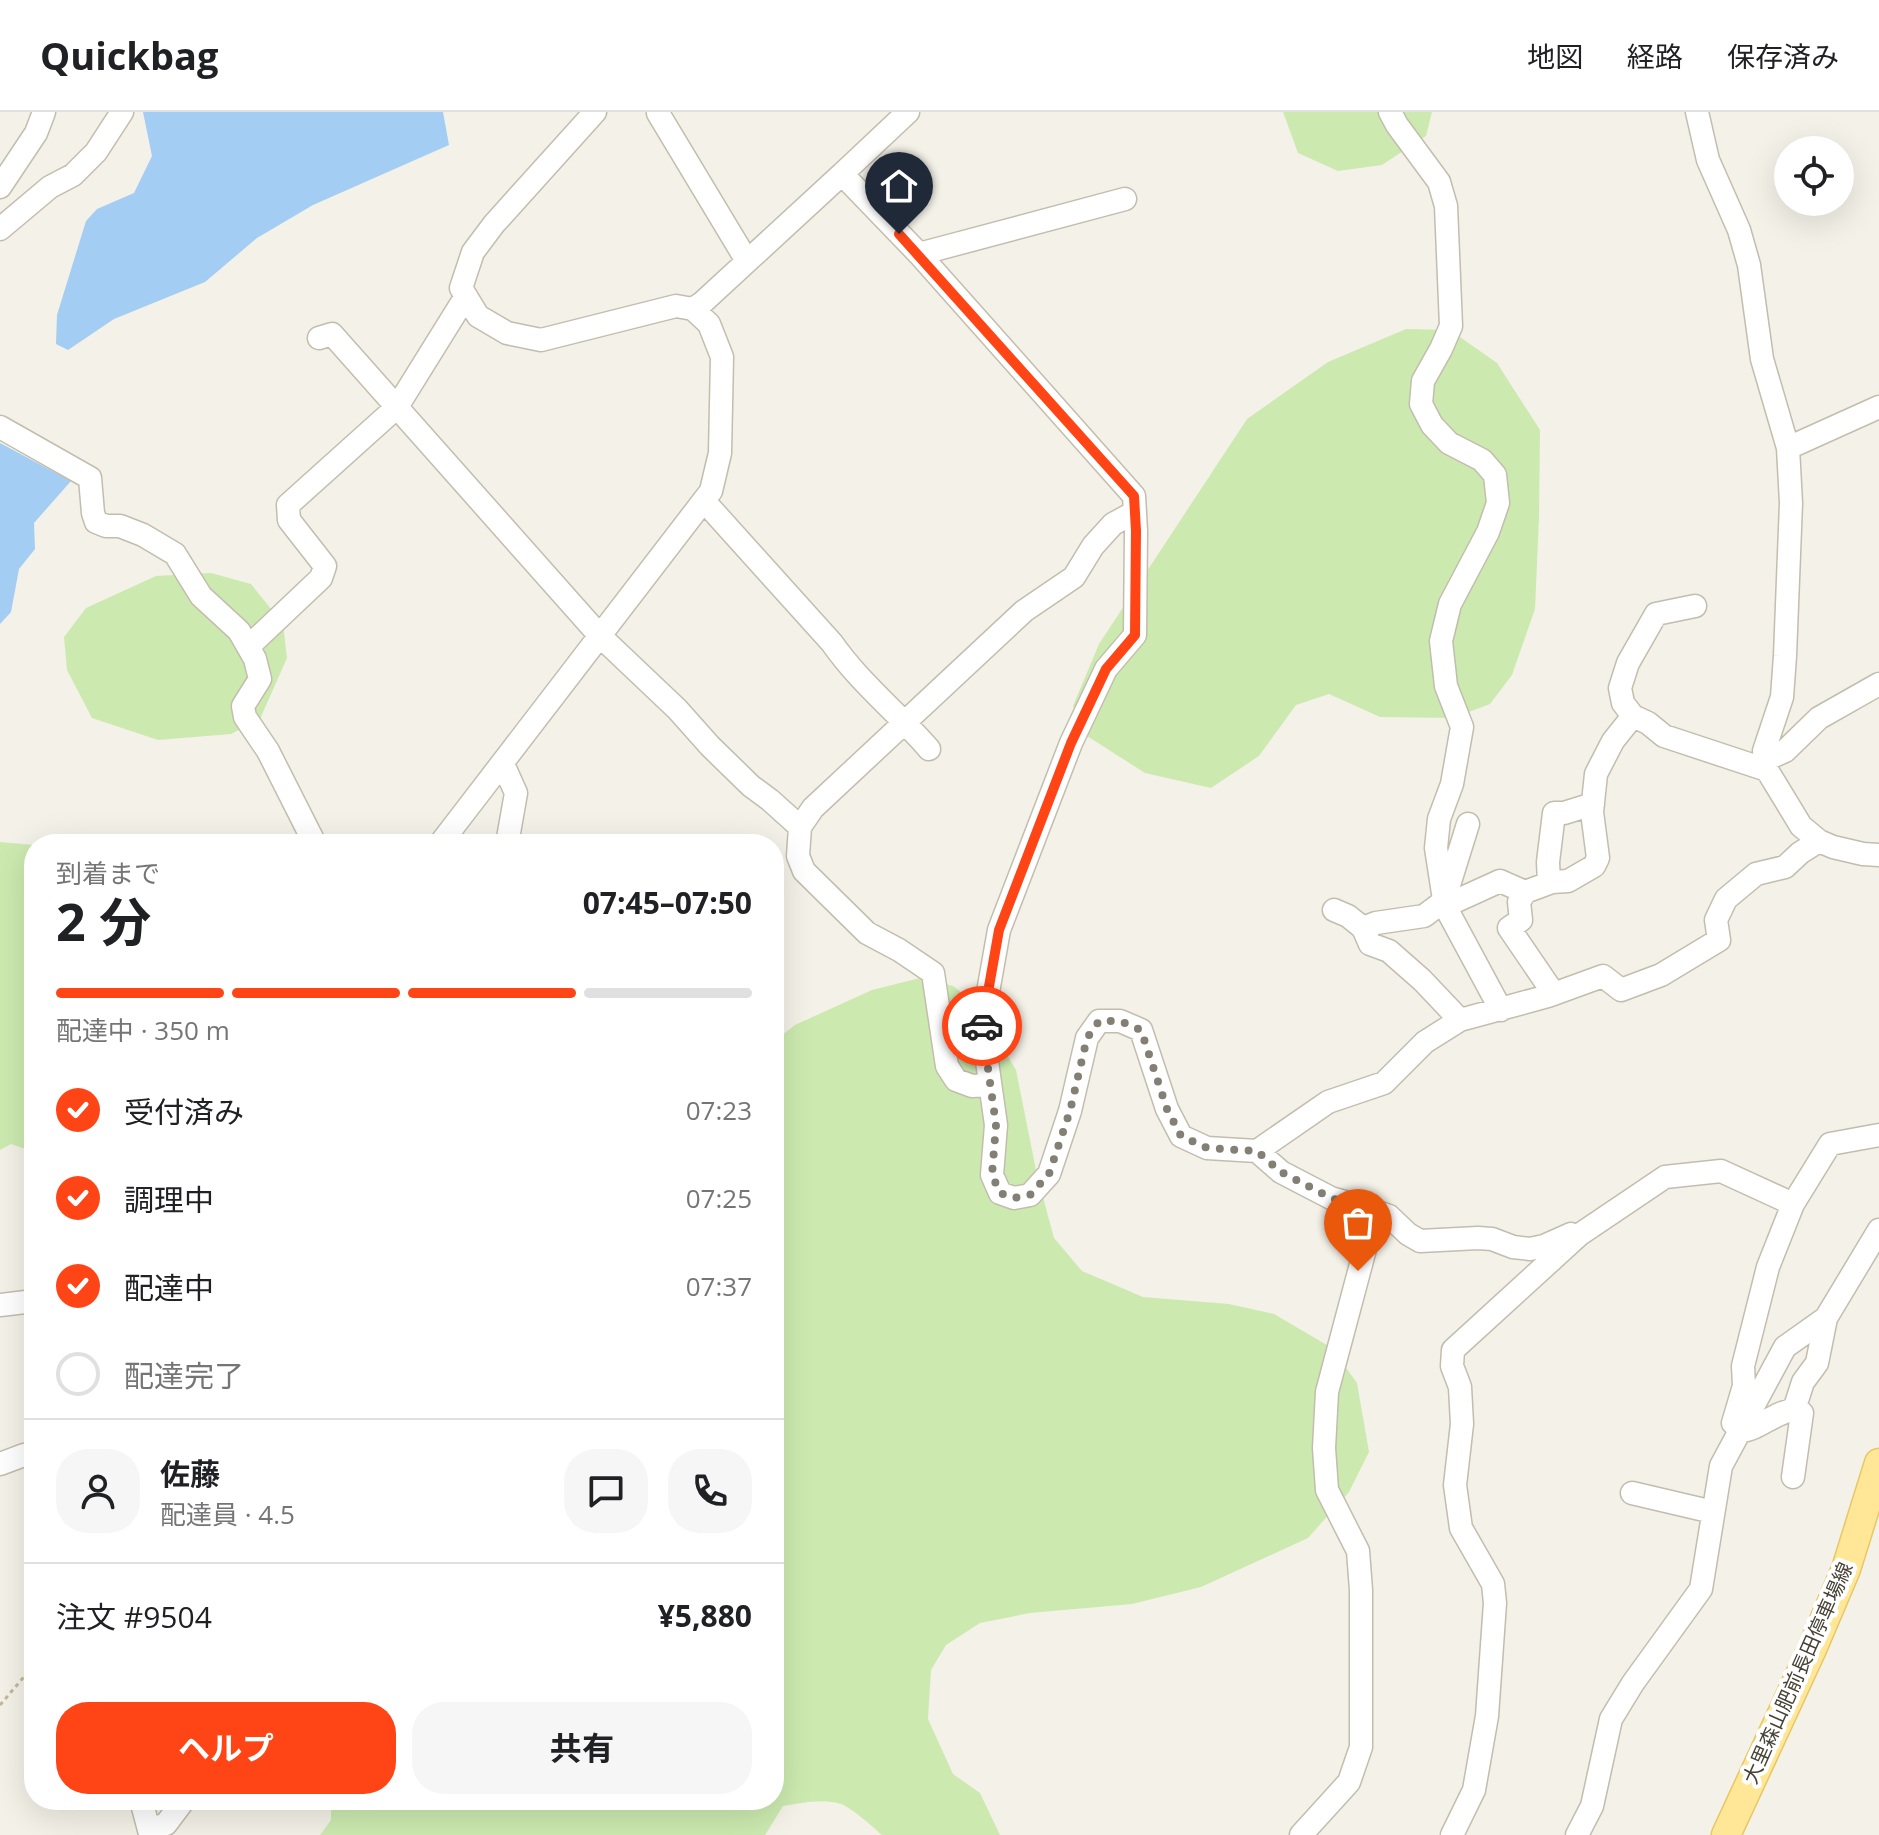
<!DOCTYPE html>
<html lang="ja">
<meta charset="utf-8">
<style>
:root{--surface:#fff;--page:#f6f6f6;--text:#202124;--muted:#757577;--line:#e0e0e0;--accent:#ff4515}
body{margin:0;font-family:"Open Sans","Noto Sans JP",sans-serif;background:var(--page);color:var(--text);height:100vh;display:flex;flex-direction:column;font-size:30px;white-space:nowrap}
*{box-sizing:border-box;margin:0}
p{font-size:26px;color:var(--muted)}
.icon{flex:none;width:44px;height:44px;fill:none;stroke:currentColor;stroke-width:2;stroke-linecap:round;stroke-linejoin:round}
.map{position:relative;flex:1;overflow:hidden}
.panel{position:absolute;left:24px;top:722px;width:760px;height:976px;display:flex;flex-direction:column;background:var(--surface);border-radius:32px;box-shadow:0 8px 32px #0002}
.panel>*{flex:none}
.controls{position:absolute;left:1774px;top:24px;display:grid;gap:16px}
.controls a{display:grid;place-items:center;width:80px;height:80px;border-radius:50%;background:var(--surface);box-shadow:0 8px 32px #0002;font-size:40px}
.pin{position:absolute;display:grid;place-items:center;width:68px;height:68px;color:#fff;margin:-82px -34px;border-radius:50% 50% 50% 0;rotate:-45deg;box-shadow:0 0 8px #0007}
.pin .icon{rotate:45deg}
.courier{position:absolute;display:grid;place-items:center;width:80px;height:80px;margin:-40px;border:6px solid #ff4515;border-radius:50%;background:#fff;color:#222;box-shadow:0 2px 10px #0007}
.headline em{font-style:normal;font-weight:700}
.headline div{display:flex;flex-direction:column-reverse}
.headline{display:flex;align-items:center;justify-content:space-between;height:136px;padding:0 32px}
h1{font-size:52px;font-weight:700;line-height:60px}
.bar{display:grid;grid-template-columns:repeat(4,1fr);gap:12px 8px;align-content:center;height:96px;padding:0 32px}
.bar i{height:10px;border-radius:6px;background:var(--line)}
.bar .on{background:var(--accent)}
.bar p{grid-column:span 4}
.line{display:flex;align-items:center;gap:20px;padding:0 32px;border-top:2px solid var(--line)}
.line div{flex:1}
.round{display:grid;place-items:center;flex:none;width:84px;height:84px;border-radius:32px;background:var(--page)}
ol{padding:0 32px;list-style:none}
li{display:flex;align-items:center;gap:24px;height:88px}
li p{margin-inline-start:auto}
li .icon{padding:8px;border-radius:50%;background:var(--accent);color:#fff;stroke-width:4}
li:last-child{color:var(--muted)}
li i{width:44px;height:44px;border:4px solid var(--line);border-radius:50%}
.primary-button{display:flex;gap:16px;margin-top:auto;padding:16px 32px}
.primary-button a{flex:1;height:92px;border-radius:32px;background:var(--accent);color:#fff;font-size:32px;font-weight:700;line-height:92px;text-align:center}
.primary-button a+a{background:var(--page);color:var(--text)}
header{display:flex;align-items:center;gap:48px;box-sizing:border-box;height:112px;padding:0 40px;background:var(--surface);border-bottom:2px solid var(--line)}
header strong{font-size:38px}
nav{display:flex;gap:44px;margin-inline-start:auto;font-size:28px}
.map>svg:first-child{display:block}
.green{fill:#cceab0}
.water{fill:#a3cdf3}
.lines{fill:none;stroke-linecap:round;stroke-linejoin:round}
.minor-casing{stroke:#c3bdad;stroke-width:25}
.major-casing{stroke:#e7c763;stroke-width:31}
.path{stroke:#c3b79b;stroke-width:3;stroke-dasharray:4 4;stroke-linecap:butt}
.minor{stroke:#fff;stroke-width:22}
.major{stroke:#ffe797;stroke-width:28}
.done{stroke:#847f74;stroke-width:8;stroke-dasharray:0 14.4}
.route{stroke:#ff4515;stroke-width:10}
.labels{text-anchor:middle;stroke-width:8;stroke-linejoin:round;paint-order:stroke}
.street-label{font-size:20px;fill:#484236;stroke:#fff}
</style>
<header>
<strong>Quickbag</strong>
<nav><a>地図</a><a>経路</a><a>保存済み</a></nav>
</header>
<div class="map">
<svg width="1879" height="1723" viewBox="0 0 1879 1723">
<rect width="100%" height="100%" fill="#f4f1e8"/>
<!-- green -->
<path class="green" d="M1283,0H1432L1426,24L1382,53L1338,59L1298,41Z
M1406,217L1450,218L1497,251L1540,318L1539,406L1535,497L1512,563L1490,592L1453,606L1380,605L1329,582L1296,593L1259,644L1211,676L1145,661L1087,624L1073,594L1099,532L1247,307L1328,250Z
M211,461L251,472L283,512L287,546L260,607L231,622L158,628L92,606L67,558L64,525L86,496L156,464Z
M0,730L34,733V1040L11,1032L0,1038Z
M920,866L953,874L976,892L1016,958L1037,1063L1054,1126L1082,1159L1143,1185L1229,1192L1274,1202L1332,1236L1357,1271L1369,1340L1349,1380L1308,1426L1201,1475L1132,1492L1030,1501L980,1511L946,1533L931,1558L928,1607L953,1662L980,1681L1000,1723H882C873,1715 852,1696 841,1692C824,1686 800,1691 783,1694L765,1723H320L331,1708V1688H774V929L795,913L872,878Z"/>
<!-- water -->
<path class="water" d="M143,0H443L449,33L313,93L257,126L205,170L114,207L68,238L56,232L57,203L86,109L97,97L134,81L152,44Z
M0,331L71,369L34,411L35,437L19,457L11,500L0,512Z"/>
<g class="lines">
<defs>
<path id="minor" d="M1390,0L1397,13L1439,70L1446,94L1451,214L1441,237L1423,269L1421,292L1432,313L1449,331L1482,348L1495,363L1498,391L1488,420L1450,492L1441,529L1446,574L1462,615L1452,672L1439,707L1436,736L1445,794L1501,898
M1697,0L1708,48L1739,118L1749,153L1762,247L1788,336L1791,391L1785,544L1782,585L1764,639L1767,658L1801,714L1819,729L1833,735L1863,742L1879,743
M658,1L747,149
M842,62L908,0
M0,75L36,21L44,0
M0,117L50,75L73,63L96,40L122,0
M919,142L1125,87
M693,197L702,191L842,62L919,142L1134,384L1136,419L1135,523L1106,557L1071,631L999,818L982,914L996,1013L992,1063L1000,1081L1014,1086L1030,1083L1049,1062L1070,999L1087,926L1099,909H1120L1141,918L1167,997L1181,1024L1207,1036L1257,1039L1281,1060L1331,1086L1366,1096L1372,1111L1327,1280L1324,1336L1327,1378L1358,1439L1361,1478V1635L1349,1670L1301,1723
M319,226L332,222L600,524L677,597L710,634L751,674L770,688L800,715
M0,315L90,366L93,401L96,410L106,414H120L143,423L175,442L201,484L239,519L255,547L260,567L243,594L245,605L268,639L315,732
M1788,336L1879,295
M704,389L832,531C859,570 898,601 929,637
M1695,494L1656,502L1628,551L1620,576L1623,591L1633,604L1648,611L1664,624L1767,658
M248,535L321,466L325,454L289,408L288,393L397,295L466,184
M1765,648L1785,639L1819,606L1879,572
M503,652L516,681L507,732
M440,732L711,379L720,341L722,245L709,212L693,197L676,194L541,228L507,221L478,204L461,176L473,140L494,112L595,0
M1549,771L1548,750L1554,701H1564L1593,692
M1525,780L1519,790L1521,808L1509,816L1554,882
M1445,794L1500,769L1525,780L1552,770L1568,769L1594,754L1598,746L1592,700L1596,662L1613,629L1633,604
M1334,798L1348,804L1363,816L1376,811L1424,804L1444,789L1468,712
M1363,816L1370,832L1389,839L1422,868L1460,908
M990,973L972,974L956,968L947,954L933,861L899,838L867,821L804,759L798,744L800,715L813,696L1024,499L1074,465L1093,434L1113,412L1135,400
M1257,1039L1328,990L1384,971L1425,930L1460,908L1548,884L1603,864L1621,878L1661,863L1719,828L1716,808L1726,787L1756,762L1785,755L1800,741L1819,729
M1366,1096L1389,1104L1408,1122L1420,1129L1478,1126L1492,1127L1513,1135L1530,1137L1544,1134L1571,1122
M0,1193L34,1189
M1733,1311L1744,1274L1743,1254L1768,1155L1793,1092L1830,1032L1879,1023
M1740,1319C1759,1318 1774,1300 1794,1298
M0,1352L24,1343L34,1341
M1793,1365L1802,1301L1794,1298L1803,1270L1817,1251L1826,1206
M1632,1381L1713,1400
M141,1688L149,1718L166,1712L184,1688
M1452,1723L1474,1678L1487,1604L1495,1491L1493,1472L1461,1416L1455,1373L1462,1312L1460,1275L1452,1254L1453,1238L1579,1123L1665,1065L1721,1059L1793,1092
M1577,1723L1592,1694L1611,1607L1633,1571L1701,1477L1721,1354L1785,1235L1826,1206L1879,1118"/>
<path id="major" d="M1726,1723L1812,1537L1846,1457L1879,1351"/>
</defs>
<!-- minor casing -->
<use href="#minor" class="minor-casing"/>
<!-- major casing -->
<use href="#major" class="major-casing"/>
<!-- path -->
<path class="path" d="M0,1593L34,1553"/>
<!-- minor -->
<use href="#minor" class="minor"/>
<!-- major -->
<use href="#major" class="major"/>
</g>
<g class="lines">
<!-- done -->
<path class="done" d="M982,914L996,1013L992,1063L1000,1081L1014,1086L1030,1083L1049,1062L1070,999L1087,926L1099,909H1120L1141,918L1167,997L1181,1024L1207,1036L1257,1039L1281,1060L1331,1086L1366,1096L1372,1111L1358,1159"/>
<!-- route -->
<path class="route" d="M899,122L1134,384L1136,419L1135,523L1106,557L1071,631L999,818L982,914"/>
</g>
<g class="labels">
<!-- street labels -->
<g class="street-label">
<text transform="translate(1798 1561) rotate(-66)" y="7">大里森山肥前長田停車場線</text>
</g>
</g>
</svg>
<div class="controls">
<a><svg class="icon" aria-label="locate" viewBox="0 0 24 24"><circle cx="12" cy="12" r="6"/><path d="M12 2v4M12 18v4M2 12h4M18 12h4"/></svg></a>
</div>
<div class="pin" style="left:1358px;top:1159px;background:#ea580c"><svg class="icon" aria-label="bag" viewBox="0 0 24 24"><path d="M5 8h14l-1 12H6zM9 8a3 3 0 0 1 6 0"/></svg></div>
<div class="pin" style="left:899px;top:122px;background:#1f2937"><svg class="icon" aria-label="home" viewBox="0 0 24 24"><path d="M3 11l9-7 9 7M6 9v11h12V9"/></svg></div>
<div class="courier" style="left:982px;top:914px"><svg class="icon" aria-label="car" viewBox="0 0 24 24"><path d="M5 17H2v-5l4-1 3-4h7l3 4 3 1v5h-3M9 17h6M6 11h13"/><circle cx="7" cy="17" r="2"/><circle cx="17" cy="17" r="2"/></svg></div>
<section class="panel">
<div class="headline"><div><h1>2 分</h1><p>到着まで</p></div><em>07:45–07:50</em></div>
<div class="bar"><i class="on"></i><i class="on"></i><i class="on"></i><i></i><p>配達中 · 350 m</p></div>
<ol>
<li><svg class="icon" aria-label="check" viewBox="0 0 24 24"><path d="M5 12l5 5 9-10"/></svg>受付済み<p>07:23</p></li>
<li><svg class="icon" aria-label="check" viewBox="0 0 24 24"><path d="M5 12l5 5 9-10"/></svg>調理中<p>07:25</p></li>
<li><svg class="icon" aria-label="check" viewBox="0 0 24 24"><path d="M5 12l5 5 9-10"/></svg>配達中<p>07:37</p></li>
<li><i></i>配達完了</li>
</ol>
<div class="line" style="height:144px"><a class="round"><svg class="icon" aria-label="person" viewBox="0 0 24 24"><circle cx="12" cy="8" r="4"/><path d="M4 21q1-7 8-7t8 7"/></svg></a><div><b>佐藤</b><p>配達員 · 4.5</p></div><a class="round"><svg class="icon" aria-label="chat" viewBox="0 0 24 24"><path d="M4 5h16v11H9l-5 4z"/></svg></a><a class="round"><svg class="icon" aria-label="phone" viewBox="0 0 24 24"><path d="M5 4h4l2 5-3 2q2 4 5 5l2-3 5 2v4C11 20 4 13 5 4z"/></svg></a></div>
<div class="line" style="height:104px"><div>注文 #9504</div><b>¥5,880</b></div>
<div class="primary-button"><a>ヘルプ</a><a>共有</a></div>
</section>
</div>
